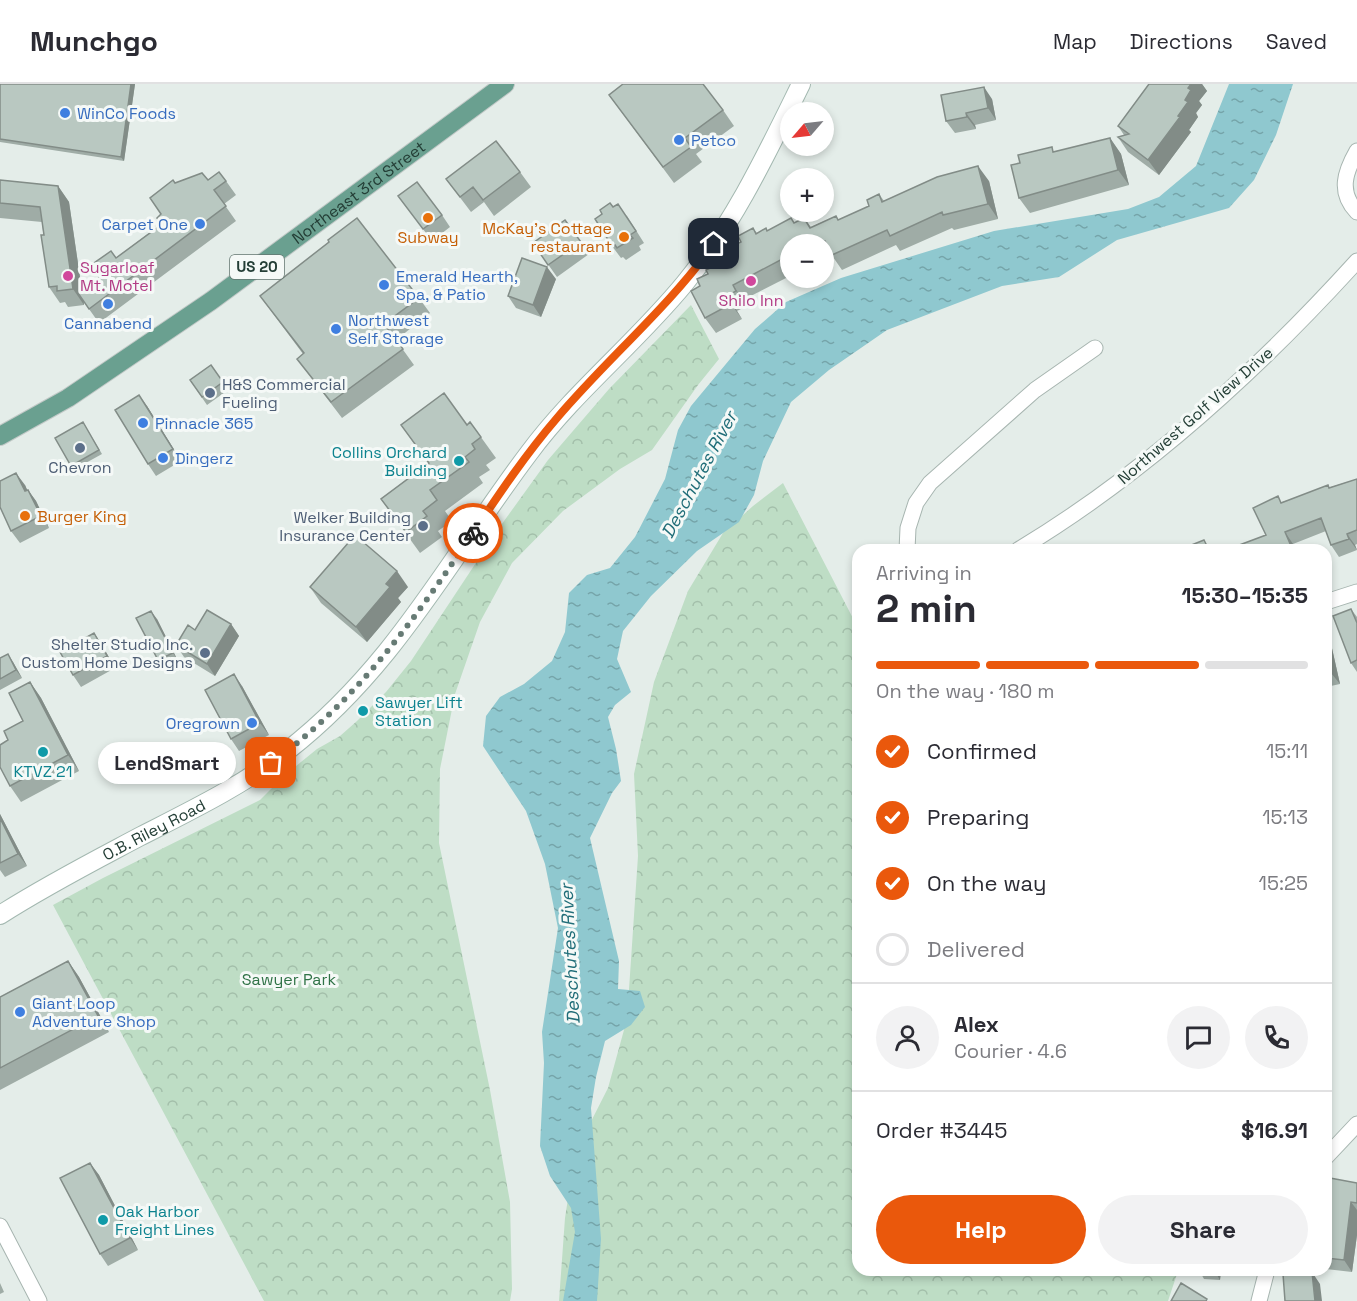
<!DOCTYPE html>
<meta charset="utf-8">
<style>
:root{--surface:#fff;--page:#f2f2f3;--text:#2b2b33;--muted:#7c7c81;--line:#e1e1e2;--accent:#ea580c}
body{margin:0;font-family:"Space Grotesk",sans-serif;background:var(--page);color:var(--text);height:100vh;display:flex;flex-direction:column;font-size:22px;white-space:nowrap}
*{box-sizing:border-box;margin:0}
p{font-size:20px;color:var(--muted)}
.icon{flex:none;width:33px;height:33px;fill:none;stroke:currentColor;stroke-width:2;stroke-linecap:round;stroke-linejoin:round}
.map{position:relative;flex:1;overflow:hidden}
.panel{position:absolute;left:852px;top:460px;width:480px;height:732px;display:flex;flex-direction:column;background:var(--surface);border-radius:18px;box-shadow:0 3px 9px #0003}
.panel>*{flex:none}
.needle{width:39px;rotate:242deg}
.tools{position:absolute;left:780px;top:18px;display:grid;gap:12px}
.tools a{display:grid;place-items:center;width:54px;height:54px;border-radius:50%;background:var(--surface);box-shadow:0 3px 9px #0003;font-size:30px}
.pin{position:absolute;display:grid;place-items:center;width:51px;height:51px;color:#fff;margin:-26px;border-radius:12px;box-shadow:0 3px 9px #0006}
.courier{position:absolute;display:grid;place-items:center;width:60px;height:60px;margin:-30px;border:4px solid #ea580c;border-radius:50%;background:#fff;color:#222;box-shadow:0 2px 8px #0007}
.bubble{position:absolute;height:42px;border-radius:21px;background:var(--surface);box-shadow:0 3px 9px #0003;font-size:20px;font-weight:700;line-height:42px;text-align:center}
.summary em{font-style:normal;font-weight:700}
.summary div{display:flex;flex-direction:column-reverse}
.summary{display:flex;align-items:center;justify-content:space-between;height:102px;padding:0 24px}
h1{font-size:39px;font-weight:700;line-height:45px}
.bar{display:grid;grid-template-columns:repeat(4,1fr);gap:9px 6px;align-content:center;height:72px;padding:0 24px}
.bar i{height:8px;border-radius:4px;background:var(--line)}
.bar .current{background:var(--accent)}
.bar p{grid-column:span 4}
.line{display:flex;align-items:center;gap:15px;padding:0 24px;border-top:2px solid var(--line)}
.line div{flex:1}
.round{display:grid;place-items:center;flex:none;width:63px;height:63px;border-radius:32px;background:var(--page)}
ol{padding:0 24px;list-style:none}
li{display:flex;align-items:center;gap:18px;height:66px}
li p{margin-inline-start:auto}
li .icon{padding:6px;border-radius:50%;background:var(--accent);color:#fff;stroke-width:4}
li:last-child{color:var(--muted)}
li i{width:33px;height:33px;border:3px solid var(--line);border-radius:50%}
.action{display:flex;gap:12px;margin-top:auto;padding:12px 24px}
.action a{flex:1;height:69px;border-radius:36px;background:var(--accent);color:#fff;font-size:24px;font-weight:700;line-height:69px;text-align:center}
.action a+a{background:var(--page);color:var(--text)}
header{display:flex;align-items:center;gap:36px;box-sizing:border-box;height:84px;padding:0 30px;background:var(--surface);border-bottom:2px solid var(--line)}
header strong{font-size:28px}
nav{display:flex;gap:33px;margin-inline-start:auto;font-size:21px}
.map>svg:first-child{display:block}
.park{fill:url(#park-crowns)}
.water{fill:url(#water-ripples)}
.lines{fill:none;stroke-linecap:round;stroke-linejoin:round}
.street-casing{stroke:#a7b5b0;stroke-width:17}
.secondary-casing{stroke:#a3b8b0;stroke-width:20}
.primary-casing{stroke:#c2c9c7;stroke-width:20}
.street{stroke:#fff;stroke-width:15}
.secondary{stroke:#fff;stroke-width:18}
.primary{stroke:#6aa090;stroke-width:18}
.wall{fill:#9faca6}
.shaded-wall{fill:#828c87}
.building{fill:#b9c8c1;stroke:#828c87;stroke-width:1.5}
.done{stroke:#677b75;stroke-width:6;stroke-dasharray:0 10.8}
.route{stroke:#ea580c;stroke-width:8}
.shop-dot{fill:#3f7fe0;stroke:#f5f9f7;stroke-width:2}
.food-dot{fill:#e8710a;stroke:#f5f9f7;stroke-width:2}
.hotel-dot{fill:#d1479c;stroke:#f5f9f7;stroke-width:2}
.service-dot{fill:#5c6f8a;stroke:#f5f9f7;stroke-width:2}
.culture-dot{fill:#0f9aa8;stroke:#f5f9f7;stroke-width:2}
.labels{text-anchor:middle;stroke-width:6;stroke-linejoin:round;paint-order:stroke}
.shield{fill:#f5f9f7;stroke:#637670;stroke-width:1.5}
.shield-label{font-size:15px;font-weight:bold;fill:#243e36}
.shop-label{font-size:16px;fill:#366cbe;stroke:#f5f9f7;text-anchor:start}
.street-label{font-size:16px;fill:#243e36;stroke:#f5f9f7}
.food-label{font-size:16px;fill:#c56008;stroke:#f5f9f7;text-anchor:end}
.hotel-label{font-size:16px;fill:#b23c85;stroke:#f5f9f7;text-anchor:start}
.service-label{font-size:16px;fill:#4e5e75;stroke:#f5f9f7;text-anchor:end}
.culture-label{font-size:16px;fill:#0d838f;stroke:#f5f9f7;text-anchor:start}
.park-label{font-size:16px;fill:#307347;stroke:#f5f9f7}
.water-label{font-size:18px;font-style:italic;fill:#206d78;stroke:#f5f9f7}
</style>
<header>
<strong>Munchgo</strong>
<nav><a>Map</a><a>Directions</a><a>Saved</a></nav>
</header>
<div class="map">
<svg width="1357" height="1217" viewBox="0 0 1357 1217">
<defs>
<pattern id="park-crowns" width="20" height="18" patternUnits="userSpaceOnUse" patternTransform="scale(1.5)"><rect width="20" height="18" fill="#beddc5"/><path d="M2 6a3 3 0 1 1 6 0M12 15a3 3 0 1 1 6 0" fill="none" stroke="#a3bfaa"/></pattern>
<pattern id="water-ripples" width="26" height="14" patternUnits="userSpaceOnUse" patternTransform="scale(1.5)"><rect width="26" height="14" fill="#8fc8cf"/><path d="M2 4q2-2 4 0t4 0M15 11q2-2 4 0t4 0" fill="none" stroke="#75a4a9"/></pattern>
</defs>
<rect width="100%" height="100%" fill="#e4ede9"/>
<!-- park -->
<path class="park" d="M691,221L719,275L698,301L652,366L620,385L563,427L512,479L480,538L455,610L440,685L439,759L490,1006L510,1118L512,1205L510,1217H264L53,821L103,794L260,716L285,691L317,665L340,652L357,637L386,608L411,577L499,444L548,376L609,305Z
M783,399L858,544V1186L1178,1187L1168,1217H559L565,1134L575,1069L608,1004L627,935L638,772L634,690L654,598L688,507L723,449L753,422Z"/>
<!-- water -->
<path class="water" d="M1229,0H1293L1276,51L1254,96L1229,124L1117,156L1059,193L1002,202L887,246L829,286L791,318L763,377L754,411L739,438L697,467L651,512L623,547L617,575L631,608L615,621L608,633L616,665L621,697L612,709L590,754L619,877L618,905L640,907L645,923L631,941L605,957L596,993L591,1024L601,1155L597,1217H563L575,1148L571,1124L550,1092L540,1062L544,979L542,948L558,844L545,780L526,727L483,662L486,632L500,613L524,600L552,577L565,548L569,509L587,491L610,484L635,453L665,395L678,346L691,322L755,245L786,218L841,194L994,147L1128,125L1159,113L1196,82Z"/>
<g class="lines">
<defs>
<path id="street" d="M1357,67C1345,88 1338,108 1357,128
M907,466L908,444L916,419L930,399L1035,306L1095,264
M1018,466C1143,391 1259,285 1357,177
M1326,518L1357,508
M1326,1073L1357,1040
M0,1142L39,1217
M1259,1217L1267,1186"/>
<g id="secondary">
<path id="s1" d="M0,831C45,802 92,778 139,753C190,727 242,702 287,667C395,583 449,475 529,369C575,307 636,259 685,199C734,139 767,69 801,0"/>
</g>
<g id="primary">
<path id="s2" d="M0,352L68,314L211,217L505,0"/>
</g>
</defs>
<!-- street casing -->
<use href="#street" class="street-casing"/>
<!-- secondary casing -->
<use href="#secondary" class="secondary-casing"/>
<!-- primary casing -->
<use href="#primary" class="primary-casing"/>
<!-- street -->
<use href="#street" class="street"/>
<!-- secondary -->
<use href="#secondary" class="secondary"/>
<!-- primary -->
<use href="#primary" class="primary"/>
</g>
<!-- wall -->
<path class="wall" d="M0,0H135L124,77L0,58Z
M1149,0H1202L1207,7L1199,17L1202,21L1196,29L1198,33L1189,46L1191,48L1159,91L1128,68L1118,53L1124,51L1118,42Z
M609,11L723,26L734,42L696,70L702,78L674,99Z
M992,15L996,36L975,41L976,45L955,49L946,37Z
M1110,54L1121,70L1129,101L1030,129L1019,114L1055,68Z
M520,88L531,103L494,132L484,118L471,128L446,95Z
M0,96L58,102L69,118L82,206L102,191L116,174L161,140V130L150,114L175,99L208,96L226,97L236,111L224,120L236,137L99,239L84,218V221L68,223L65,218L60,219L49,203L42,138L0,134Z
M989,97L998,135L954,146L952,144L900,167L896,161L842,186L833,173L824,178V160H790V192L743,216L747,222L737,227L742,235L716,249L705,234L700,202L708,190L733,167L753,144L757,149L794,139L804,134L811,143L836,132L839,136L869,122L879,110L884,117Z
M398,112L442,131L450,143L432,157Z
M613,123L627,132L644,159L639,162L641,166L626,176L623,173L621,174L612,162Z
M565,136L589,170L557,193L533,159Z
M556,195L541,233L516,224L508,212Z
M260,212L419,214L430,229L396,256L414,281L342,334L297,275L303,270Z
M211,281L228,306L207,321L190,296Z
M147,322L181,377L156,392L148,380Z
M83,338L102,370L73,386L71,382Z
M470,338L496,374L486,381L490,386L479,393L483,399L445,427L452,437L438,447L442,453L420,469L381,415L428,379L401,341H467Z
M1357,395V460L1355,461L1357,466L1339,473L1331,461L1326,447L1293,460L1296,466H1226L1266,451L1282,418Z
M25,401L27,406H28L36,417L49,444L20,459L11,447Z
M310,503H408L398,514L401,518L367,558L321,519Z
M1351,525L1357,533V588L1351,579Z
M157,535L178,577L163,584L158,576Z
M231,540L239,552L215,592L184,573L176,561L195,546Z
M1326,547L1329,551L1340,600L1326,603Z
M94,549L102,561L115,584L81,603L73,591Z
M0,574L13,578L22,594L0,606Z
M30,598L41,614L79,687L21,718L10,702L8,656L23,637Z
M242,602L269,651L239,667L231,655Z
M0,730L27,782L5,793L0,786Z
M68,877L79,893L109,948L0,1006V913Z
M90,1079L99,1091L138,1166L108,1182L100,1170Z
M1357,1099V1151L1352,1188L1326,1185V1117Z
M1199,1186H1221L1220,1196L1204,1195Z
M0,1199L4,1208L0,1210Z"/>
<!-- shaded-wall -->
<path class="shaded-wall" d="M131,0H135L124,77L121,73Z
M1191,0H1202L1207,7L1199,17L1202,21L1196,29L1198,33L1189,46L1191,48L1159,91L1148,76L1178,32L1185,16L1188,4Z
M984,3L992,15L996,36L988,24Z
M966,29L975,41L976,45L967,33Z
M1110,54L1121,70L1129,101L1118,86Z
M978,82L989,97L998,135L988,120Z
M58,102L69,118L84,221L73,205Z
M547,183L556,195L541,233L533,221Z
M733,201L747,222L736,207Z
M727,212L737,227L742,235L731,220Z
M139,311L147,322L181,377L173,365Z
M16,389L25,401L33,419L25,407Z
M28,406L36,417L49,444L41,432Z
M1285,448L1293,460L1296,466H1294L1291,462Z
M1347,450L1355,461L1357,466L1349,455Z
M397,487L408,503L398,514L401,518L367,558L356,543L386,500Z
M151,527L157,535L178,577L173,569Z
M231,540L239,552L215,592L207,580Z
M1326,547L1329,551L1340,600L1331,589L1326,565Z
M94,549L102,561L115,584L107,572Z
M8,570L13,578L22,594L16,586Z
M234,590L242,602L269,651L260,639Z
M30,598L41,614L79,687L68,671Z
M0,730L27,782L18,770L0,734Z
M68,877L79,893L109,948L98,932Z
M90,1079L99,1091L138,1166L130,1154Z
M1351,1118L1357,1126V1151L1352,1188L1344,1176Z
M1214,1186H1221L1220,1196Z
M1312,1188L1320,1200L1322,1217H1315Z"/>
<!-- building -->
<path class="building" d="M0,0H131L121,73L0,55Z
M623,0H703L723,26L685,54L691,63L663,83L609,11Z
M1149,0H1191L1188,4L1191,6L1185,16L1188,18L1178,32L1180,33L1148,76L1118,53L1129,50L1118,42Z
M984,3L988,24L966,29L967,33L946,37L941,11Z
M1110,54L1118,86L1019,114L1011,81L1020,79L1018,71L1052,63L1053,68Z
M496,57L520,88L483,116L473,103L460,113L446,95Z
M978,82L988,120L943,131L942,128L890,152L887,146L832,171L825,157L817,160H790V171L733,201L736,207L727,212L731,220L705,234L691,207L700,202L697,195L708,190L706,186L720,179L718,175L733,167L731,163L741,158L738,152L753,144L756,150L766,144L767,147L791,134L794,139L804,134L810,144L836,132L838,136L869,122L867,116L879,110L882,118L937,93Z
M219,88L226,97L214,106L226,122L89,225L78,209L103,191L94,179L111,167L116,174L162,140L157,134L161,130L150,114L173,96L175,99L202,89L208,96Z
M0,96L58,102L73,205L57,207V202L49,203L41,151H44L40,123L0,119Z
M417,98L442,131L423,145L398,112Z
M610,119L613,123L618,120L636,147L630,151L633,154L617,164L615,161L612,162L595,135L602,130L600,126Z
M357,134L419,214L384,240L403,265L331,318L297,275L304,269L260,212L329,158L328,156Z
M565,136L581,158L548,181L533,159Z
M522,174L547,183L533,221L508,212Z
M211,281L223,298L202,313L190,296Z
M444,309L467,341L470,338L481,353L472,360L475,365L465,373L469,378L430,406L437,416L423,427L427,432L406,448L381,415L429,379L401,341Z
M139,311L173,365L148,380L115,326Z
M83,338L99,366L71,382L55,354Z
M16,389L25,407L28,406L41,432L11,447L0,423V397Z
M1357,395V446L1347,450L1349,455L1331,461L1321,434L1285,448L1291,462L1281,466H1226L1266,451L1253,424L1278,412L1281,419L1328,401L1329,404Z
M355,451L397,487L386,500L390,503L356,543L310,503Z
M1204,456L1209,466H1179Z
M1351,525L1357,539V576L1351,579L1333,532Z
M207,526L231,540L207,580L176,561L188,541L195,546Z
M151,527L173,569L158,576L136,534Z
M94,549L107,572L73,591L60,568Z
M1326,565L1331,589L1326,590Z
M8,570L16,586L0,595V574Z
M234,590L260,639L231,655L205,606Z
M30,598L68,671L10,702L0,683V661L8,656L4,647L23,637L9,609Z
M0,734L18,770L0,779Z
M68,877L98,932L0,984V913Z
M90,1079L130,1154L100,1170L60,1094Z
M1330,1094L1357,1099V1119L1351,1118L1344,1176L1326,1174V1117Z
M1312,1188L1315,1217H1285L1283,1190Z
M1181,1199L1207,1215L1206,1217H1171Z"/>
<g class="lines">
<!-- done -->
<path class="done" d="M271,679C356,618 415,535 473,449"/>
<!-- route -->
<path class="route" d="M473,449C499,410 526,370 557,334C608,274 668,224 714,160"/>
</g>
<!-- markers -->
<g class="shop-dot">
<circle cx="65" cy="29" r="6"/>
<circle cx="679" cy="56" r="6"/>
<circle cx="200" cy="140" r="6"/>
<circle cx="384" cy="201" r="6"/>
<circle cx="108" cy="220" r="6"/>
<circle cx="336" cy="245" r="6"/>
<circle cx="143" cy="339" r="6"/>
<circle cx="163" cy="374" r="6"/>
<circle cx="252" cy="639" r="6"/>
<circle cx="20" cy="928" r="6"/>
</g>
<g class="food-dot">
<circle cx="428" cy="134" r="6"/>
<circle cx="624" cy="153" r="6"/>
<circle cx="25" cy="432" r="6"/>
</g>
<g class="hotel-dot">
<circle cx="68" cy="192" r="6"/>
<circle cx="751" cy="197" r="6"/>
</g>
<g class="service-dot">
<circle cx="210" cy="309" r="6"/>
<circle cx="80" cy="364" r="6"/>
<circle cx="423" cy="442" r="6"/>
<circle cx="205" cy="569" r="6"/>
</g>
<g class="culture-dot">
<circle cx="459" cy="377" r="6"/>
<circle cx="363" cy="627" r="6"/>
<circle cx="43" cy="668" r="6"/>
<circle cx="103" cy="1136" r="6"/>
</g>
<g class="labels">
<!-- shield labels -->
<rect class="shield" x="230" y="171" width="54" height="24" rx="4.5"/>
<g class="shield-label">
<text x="257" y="188">US 20</text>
</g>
<!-- shop labels -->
<g class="shop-label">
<text x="77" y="35">WinCo Foods</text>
<text x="691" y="62">Petco</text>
<text x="188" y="146" text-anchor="end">Carpet One</text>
<text x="396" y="198">Emerald Hearth,<tspan x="396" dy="18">Spa, &amp; Patio</tspan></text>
<text x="348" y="242">Northwest<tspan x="348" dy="18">Self Storage</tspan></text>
<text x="108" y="245" text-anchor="middle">Cannabend</text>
<text x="155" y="345">Pinnacle 365</text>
<text x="175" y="380">Dingerz</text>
<text x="240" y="645" text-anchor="end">Oregrown</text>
<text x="32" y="925">Giant Loop<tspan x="32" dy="18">Adventure Shop</tspan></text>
</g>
<!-- street labels -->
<g class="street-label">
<text dy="6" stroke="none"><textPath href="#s2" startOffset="434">Northeast 3rd Street</textPath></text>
<text transform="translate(1195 331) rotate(-41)" y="6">Northwest Golf View Drive</text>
<text dy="6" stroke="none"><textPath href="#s1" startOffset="176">O.B. Riley Road</textPath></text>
</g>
<!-- food labels -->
<g class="food-label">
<text x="612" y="150">McKay’s Cottage<tspan x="612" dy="18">restaurant</tspan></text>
<text x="428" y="159" text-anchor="middle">Subway</text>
<text x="37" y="438" text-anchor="start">Burger King</text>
</g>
<!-- hotel labels -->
<g class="hotel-label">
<text x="80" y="189">Sugarloaf<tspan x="80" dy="18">Mt. Motel</tspan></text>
<text x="751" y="222" text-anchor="middle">Shilo Inn</text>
</g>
<!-- service labels -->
<g class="service-label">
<text x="222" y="306" text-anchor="start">H&amp;S Commercial<tspan x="222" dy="18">Fueling</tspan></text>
<text x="80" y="389" text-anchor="middle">Chevron</text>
<text x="411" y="439">Welker Building<tspan x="411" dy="18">Insurance Center</tspan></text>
<text x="193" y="566">Shelter Studio Inc.<tspan x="193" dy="18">Custom Home Designs</tspan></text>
</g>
<!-- culture labels -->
<g class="culture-label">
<text x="447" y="374" text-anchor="end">Collins Orchard<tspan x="447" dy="18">Building</tspan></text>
<text x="375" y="624">Sawyer Lift<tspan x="375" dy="18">Station</tspan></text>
<text x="43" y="693" text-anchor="middle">KTVZ 21</text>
<text x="115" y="1133">Oak Harbor<tspan x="115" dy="18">Freight Lines</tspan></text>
</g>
<!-- park labels -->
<g class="park-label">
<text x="289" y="901">Sawyer Park</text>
</g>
<!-- water labels -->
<g class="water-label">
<text transform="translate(699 391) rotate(-62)" y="6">Deschutes River</text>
<text transform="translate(570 870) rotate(-93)" y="6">Deschutes River</text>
</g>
</g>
</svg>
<div class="tools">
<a><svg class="needle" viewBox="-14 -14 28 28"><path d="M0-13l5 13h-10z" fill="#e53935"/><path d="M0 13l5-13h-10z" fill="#7c7c81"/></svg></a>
<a>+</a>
<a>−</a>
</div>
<div class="pin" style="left:271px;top:679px;background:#ea580c"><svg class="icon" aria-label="bag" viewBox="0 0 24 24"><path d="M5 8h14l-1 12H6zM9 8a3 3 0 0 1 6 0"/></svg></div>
<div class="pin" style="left:714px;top:160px;background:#1f2937"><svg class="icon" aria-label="home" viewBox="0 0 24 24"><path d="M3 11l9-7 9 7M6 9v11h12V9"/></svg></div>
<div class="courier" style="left:473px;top:449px"><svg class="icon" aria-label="bike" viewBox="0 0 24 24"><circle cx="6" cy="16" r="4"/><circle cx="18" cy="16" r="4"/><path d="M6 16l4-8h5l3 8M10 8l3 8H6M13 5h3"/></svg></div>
<div class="bubble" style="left:98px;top:658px;width:138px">LendSmart</div>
<section class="panel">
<div class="summary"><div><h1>2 min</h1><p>Arriving in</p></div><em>15:30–15:35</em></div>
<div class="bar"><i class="current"></i><i class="current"></i><i class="current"></i><i></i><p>On the way · 180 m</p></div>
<ol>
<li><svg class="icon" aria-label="check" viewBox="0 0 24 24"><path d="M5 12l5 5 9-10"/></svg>Confirmed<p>15:11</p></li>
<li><svg class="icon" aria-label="check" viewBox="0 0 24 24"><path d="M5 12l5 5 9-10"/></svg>Preparing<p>15:13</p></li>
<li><svg class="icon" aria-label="check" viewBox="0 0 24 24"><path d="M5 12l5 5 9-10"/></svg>On the way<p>15:25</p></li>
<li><i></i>Delivered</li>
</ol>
<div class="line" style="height:108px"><a class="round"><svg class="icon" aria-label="person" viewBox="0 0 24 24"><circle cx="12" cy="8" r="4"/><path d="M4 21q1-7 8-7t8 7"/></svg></a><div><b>Alex</b><p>Courier · 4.6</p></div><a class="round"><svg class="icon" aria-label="chat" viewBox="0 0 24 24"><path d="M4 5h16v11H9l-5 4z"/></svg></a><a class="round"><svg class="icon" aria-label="phone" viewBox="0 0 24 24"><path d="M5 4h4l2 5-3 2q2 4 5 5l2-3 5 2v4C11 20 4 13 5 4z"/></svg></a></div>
<div class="line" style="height:78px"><div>Order #3445</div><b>$16.91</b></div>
<div class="action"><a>Help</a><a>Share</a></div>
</section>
</div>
